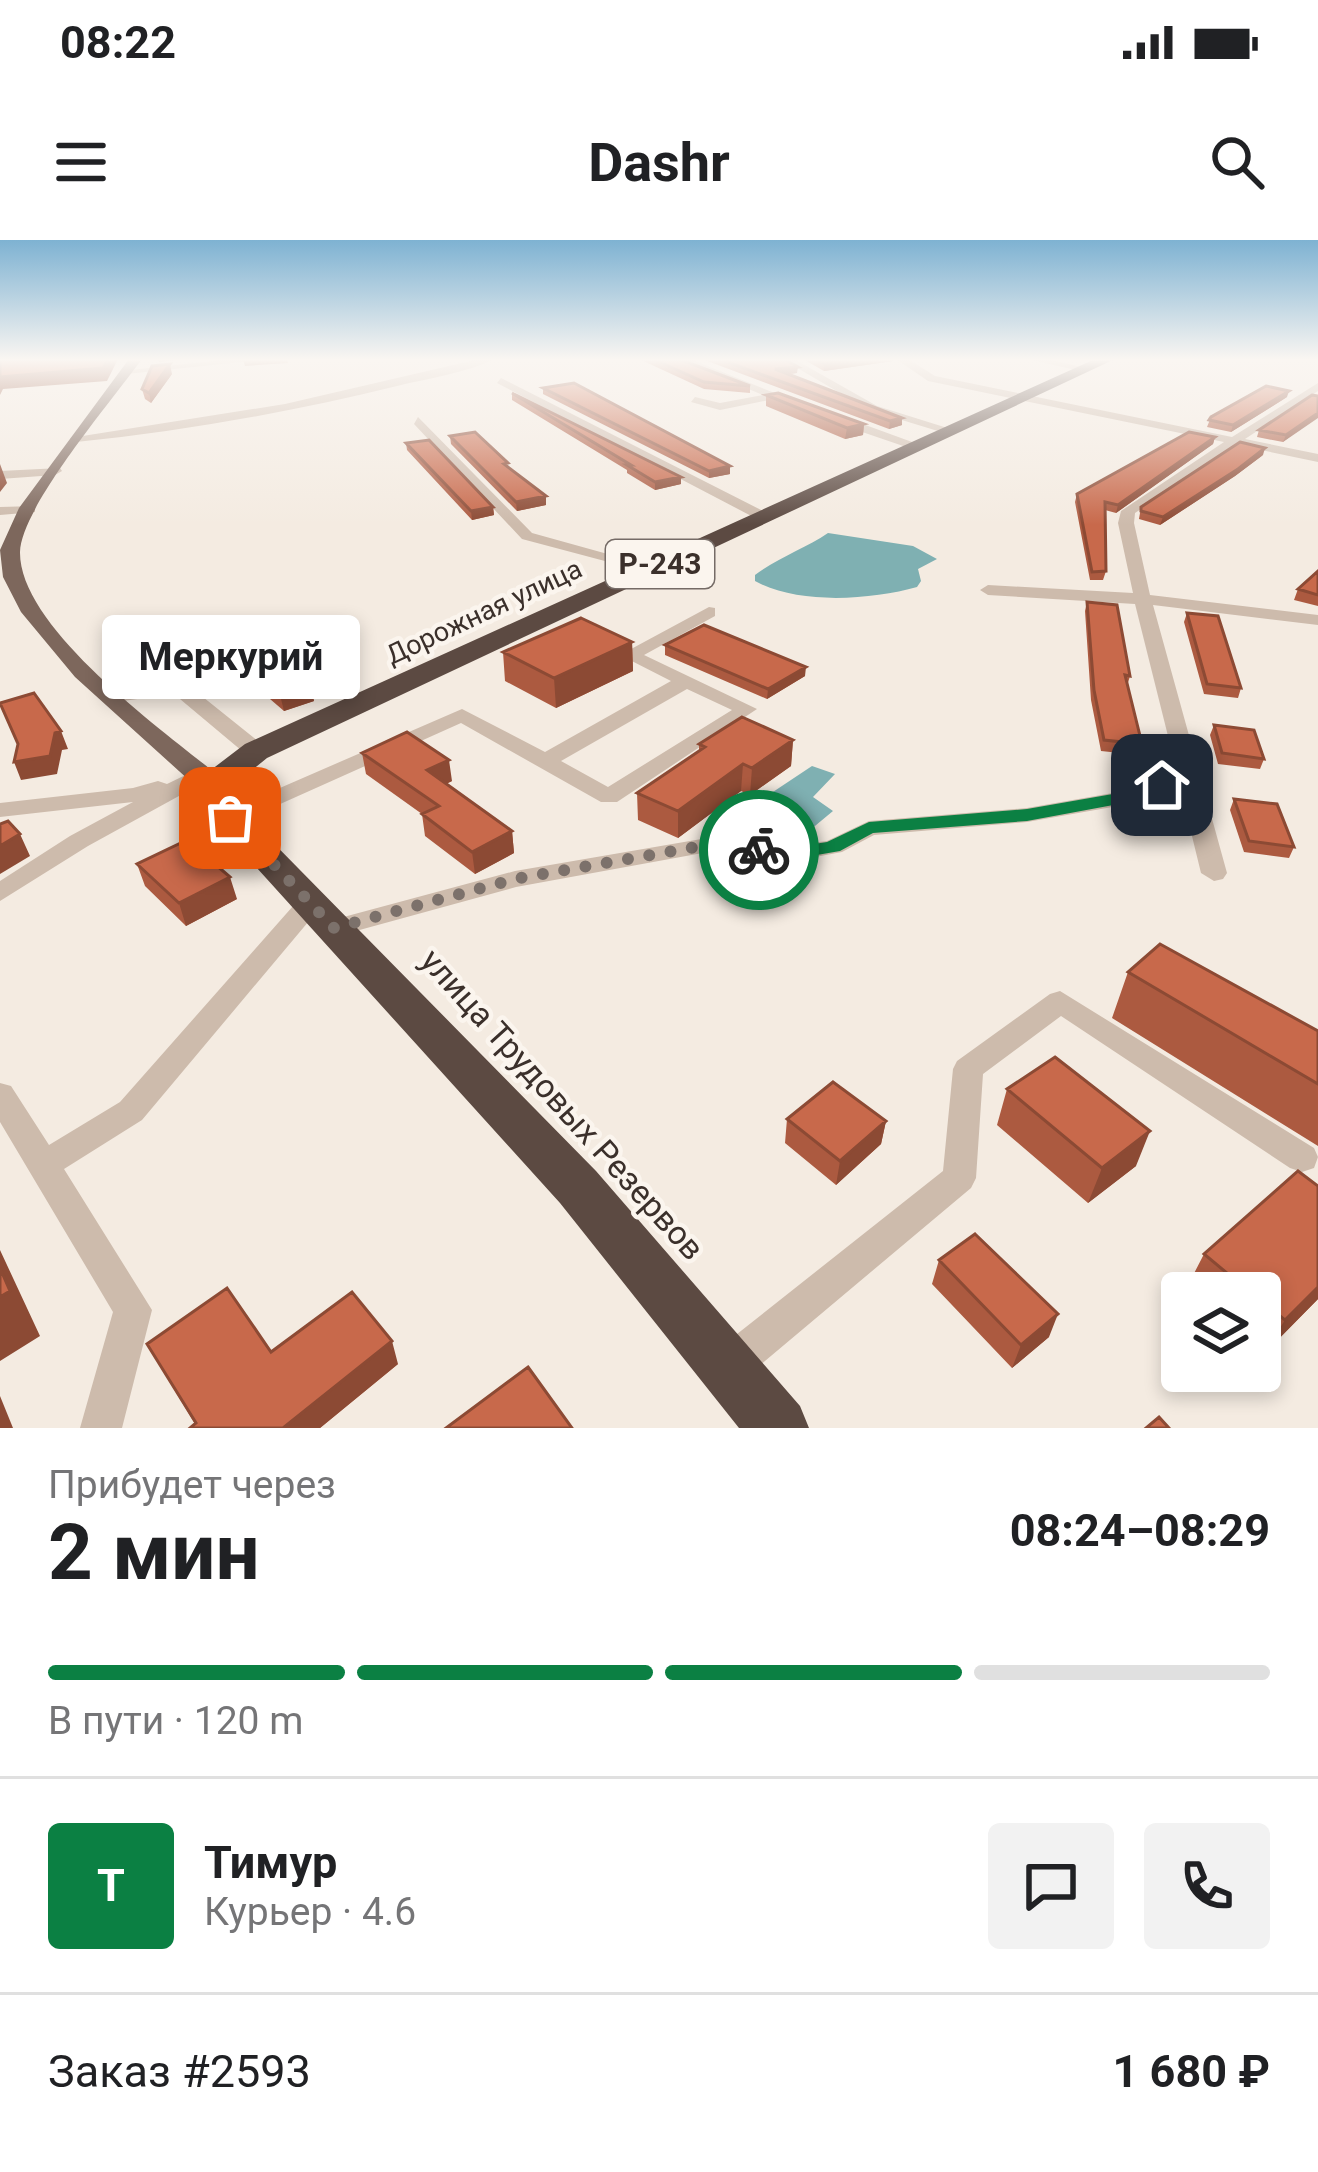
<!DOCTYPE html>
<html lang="ru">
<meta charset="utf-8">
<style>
:root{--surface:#fff;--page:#f2f2f2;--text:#202124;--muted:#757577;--line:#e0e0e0;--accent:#0b8043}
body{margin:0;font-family:Roboto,sans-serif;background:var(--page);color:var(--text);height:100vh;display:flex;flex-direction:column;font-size:45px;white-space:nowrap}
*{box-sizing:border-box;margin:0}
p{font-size:39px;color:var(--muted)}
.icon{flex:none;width:66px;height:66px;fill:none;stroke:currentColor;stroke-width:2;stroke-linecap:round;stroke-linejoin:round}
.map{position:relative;height:1188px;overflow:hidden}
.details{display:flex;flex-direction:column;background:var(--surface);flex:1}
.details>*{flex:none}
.controls{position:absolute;left:1161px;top:1032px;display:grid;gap:24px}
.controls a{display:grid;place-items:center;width:120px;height:120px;border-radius:12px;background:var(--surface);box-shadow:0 6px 18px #0003;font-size:60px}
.pin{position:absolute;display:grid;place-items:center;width:102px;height:102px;color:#fff;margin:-51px;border-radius:24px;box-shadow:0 6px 18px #0006}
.courier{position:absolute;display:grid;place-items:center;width:120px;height:120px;margin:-60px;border:9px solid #0b8043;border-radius:50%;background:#fff;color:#222;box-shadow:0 3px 15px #0007}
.bubble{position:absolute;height:84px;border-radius:12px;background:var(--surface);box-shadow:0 6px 18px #0003;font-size:39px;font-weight:700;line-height:84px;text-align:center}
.head em{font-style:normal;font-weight:700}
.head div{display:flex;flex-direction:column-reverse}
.head{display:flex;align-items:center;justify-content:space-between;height:204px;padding:0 48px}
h1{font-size:78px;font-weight:700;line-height:90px}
.bar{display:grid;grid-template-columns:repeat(4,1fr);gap:18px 12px;align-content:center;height:144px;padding:0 48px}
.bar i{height:15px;border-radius:9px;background:var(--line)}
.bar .active{background:var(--accent)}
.bar p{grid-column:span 4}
.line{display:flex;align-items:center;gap:30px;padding:0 48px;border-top:3px solid var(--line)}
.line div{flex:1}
.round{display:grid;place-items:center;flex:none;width:126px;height:126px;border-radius:12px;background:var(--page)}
.status{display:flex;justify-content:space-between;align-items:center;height:84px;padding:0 60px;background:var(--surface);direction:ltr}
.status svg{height:33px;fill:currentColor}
header{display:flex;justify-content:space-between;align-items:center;height:156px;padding:0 48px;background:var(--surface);font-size:54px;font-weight:700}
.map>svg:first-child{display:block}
.water{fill:#7fb0b2}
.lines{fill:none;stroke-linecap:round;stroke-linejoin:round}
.minor{fill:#cdbbac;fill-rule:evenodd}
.major{fill:#7d675c;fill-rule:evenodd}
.highway{fill:#5c4a42;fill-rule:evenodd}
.wall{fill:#ac5a40}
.shaded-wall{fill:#8c4a34}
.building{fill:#c8694b;stroke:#8c4a34;stroke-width:3}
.route{fill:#0b8043}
.done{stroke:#7c716b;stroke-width:12;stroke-dasharray:0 21.6}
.labels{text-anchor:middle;stroke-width:9;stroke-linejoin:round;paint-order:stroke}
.far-street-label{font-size:27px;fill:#3b302b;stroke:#fbf5ee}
.shield{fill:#fbf5ee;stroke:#756b66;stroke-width:3}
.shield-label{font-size:30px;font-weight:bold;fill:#3b302b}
.street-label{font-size:33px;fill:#3b302b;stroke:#fbf5ee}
</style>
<div class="status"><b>08:22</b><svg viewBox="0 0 49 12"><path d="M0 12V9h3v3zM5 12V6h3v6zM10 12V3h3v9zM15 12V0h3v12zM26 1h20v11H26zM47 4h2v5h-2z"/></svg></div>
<header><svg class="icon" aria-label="menu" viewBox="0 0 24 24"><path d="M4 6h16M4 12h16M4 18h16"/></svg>Dashr<svg class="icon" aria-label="search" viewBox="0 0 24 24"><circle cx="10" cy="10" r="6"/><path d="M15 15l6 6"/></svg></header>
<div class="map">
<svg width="1318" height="1188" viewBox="0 0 1318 1188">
<rect width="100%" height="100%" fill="#f4ebe1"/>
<!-- water -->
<path class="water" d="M828,293L913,306L937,319L918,329L921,341L917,347C871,360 797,365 755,341V335C779,317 806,308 828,293Z
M812,526L835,534L813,557L833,571L792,605L777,604L734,578Z"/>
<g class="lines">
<!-- minor -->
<path class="minor" d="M231,119H270L126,134L121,131Z
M479,119H495C466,133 429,138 397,146C291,172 184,191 76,202L70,198L285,164Z
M676,119H690L807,166L801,169L774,159L720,170L691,162L695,157L720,163L763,155Z
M782,119H794L877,166L957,191L951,195L869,170Z
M896,119H908L935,136L1232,197L1318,143V151L1245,199L1318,214V222L1237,205L1135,273L1134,283L1150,355L1318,375V385L1153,365L1227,633L1223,639L1214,641L1201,633L1180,547L1135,563L1027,582L874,595L842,612L788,622L719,610L516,647L334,697L325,694L321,688L325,682L515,631L719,596L788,606L827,601L869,581L1027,568L1130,550L1177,532L1135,364L988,355L980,350L988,345L1133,353L1118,283L1121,271L1224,202L928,141Z
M1027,119H1047L1090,129L1085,132Z
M501,138L769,274L771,277L759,280L497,143Z
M830,175H838L923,206L912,209L830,181Z
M418,177L532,293L658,328L650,333L522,299L414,184Z
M60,228L62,231L55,235L0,239V231Z
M35,266V272L0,275V267Z
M709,367L715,368V376L644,415L757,469L617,562H601L461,483L238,583H222L218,578L222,573L462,469L545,512L671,441L620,415ZM687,449L732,470L608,547L561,521Z
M167,440L188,445L264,506L267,511L264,516H248L174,454L108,463L98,457L108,451Z
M200,528L208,530L211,535L208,540L88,606L0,661V641L70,596L133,562L0,577V563L133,548L158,541L167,544Z
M310,655L319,657L323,663L319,669L142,880L64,929L152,1070L122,1188H80L113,1072L0,882V843L11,846L49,905L120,862L301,657Z
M1060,751L1314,908L1318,917L1314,928L1302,932L1290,928L1061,776L983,834L976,938L971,948L741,1141L727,1146L713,1141L707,1127L713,1113L943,931L953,829L957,821L1050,754Z"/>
<!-- major -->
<path class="major" d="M129,119H142C114,158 21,267 20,312C19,386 157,486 210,529L229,534L233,540L219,548L190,541L75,437L21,372L3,337L0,310L19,268Z"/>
<!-- highway -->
<path class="highway" d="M1095,119H1115L267,518L235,544L231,555L242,571L596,931L800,1166L809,1188H739L560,963L218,585L197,555L207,533L245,504Z"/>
</g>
<!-- wall -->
<path class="wall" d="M639,119H679L750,146V153L704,149Z
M702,119H784L797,133L788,134L902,185L889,189Z
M803,119H894L893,121L824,131Z
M172,134L151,163L145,159L142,149Z
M543,148L730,234L709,238L543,154Z
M512,153L681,244L655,250L627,233V230L512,160Z
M766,155L864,184L863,195L845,199L766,166Z
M1287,157L1231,192L1207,187L1211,177Z
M1259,190L1293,194L1283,202L1257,197Z
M450,196L509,227L546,265L517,271L451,204Z
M1215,197L1213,204L1116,273L1105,270L1106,331L1103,340H1090L1075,262L1077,254Z
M406,203L493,267L494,275L472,280L407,210Z
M1263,215L1235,236L1160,285L1139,279L1141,267Z
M1318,331V366L1294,360L1298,349Z
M1087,362L1130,436L1127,446L1142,504L1139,515L1101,511L1091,460L1085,371Z
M1187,373L1241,448L1238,458L1204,454L1184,382Z
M632,402L633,431L556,468L505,441L503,412Z
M665,405L805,436L767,459L665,415Z
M258,433L309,441L314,461L284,471L263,453Z
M1214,485L1264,519L1260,529L1218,524L1210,495Z
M793,500L791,526L750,555L741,551L678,598L638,580L637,553L699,511V504Z
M362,513L452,541L446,544L512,591L514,613L475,634L425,596L422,574L366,534Z
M1234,559L1294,607L1289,618L1244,612L1230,570Z
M137,624L237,659L186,686L145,646Z
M1128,732L1318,791V906L1112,778Z
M1007,849L1136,926L1088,963L997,885Z
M787,879L886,881L881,904L836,945L785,903Z
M1204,1014L1318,1059L1263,1115L1260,1112V1053H1191L1186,1049Z
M939,1020L1049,1097L1012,1128L932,1044Z
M147,1104L271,1112L398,1124L320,1188H190L195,1184Z"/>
<!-- shaded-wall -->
<path class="shaded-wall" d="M108,119H118L107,141L3,149L0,155V137Z
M158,119H183L159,122Z
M287,119L288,123L245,126L243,120Z
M865,119H894L893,121L824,131V124Z
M170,124L172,134L151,163L149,153Z
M798,127L797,133L774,136L775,129Z
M1289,151L1287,157L1231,192L1233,185Z
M1318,173V178L1283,202L1286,195Z
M902,178V185L889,189L890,181Z
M864,184L863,195L845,199L847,188Z
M1215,197L1213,204L1116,273L1118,265Z
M1265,208L1263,215L1235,236L1160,285L1163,277Z
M0,224L7,243L0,252Z
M730,226V234L709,238V231Z
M681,237V244L655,250V242Z
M546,256V265L517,271L516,262Z
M493,267L494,275L472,280L471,271Z
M632,402L633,431L556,468L554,438Z
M806,427L805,436L767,459L768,449Z
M309,441L314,461L284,471L279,451Z
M61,491L68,509L62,510L57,534L21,540L14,522L55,493Z
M793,500L791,526L750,555L752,528Z
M449,520L452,541L431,551L427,530Z
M743,524L741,551L678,598V571Z
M512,591L514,613L475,634L472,612Z
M20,594L30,616L0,634V606Z
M230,637L237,659L186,686L179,663Z
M886,881L881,904L836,945L840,921Z
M1150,891L1136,926L1088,963L1102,928Z
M0,1010L40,1096L0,1121Z
M1318,1047V1059L1263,1115L1285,1080Z
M1058,1074L1049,1097L1012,1128L1021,1105Z
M392,1101L398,1124L320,1188H283Z
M0,1156L13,1188H0Z"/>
<!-- building -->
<path class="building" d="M0,119H108L103,128L0,137Z
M653,119H679L750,146L704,142Z
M719,119H784L798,127L775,129L902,178L890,181Z
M814,119H865L824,124Z
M170,124L149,153L142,149L152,126Z
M574,143L730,226L709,231L543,148Z
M1266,146L1289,151L1233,185L1209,180L1211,177Z
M512,153L681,237L655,242L627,225H631Z
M778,153L864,184L847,188L766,155Z
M1312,155L1318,156V173L1286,195L1259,190Z
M475,192L508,223L504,224L546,256L516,262L450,196Z
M1189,192L1215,197L1118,265L1105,262L1106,331L1092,332L1077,254Z
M429,200L493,267L471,271L406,203Z
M1240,202L1265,208L1238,229L1163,277L1141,271V267Z
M1318,331V355L1298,349Z
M1087,362L1117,365L1130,436L1125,435L1142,504L1104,500L1094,450Z
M1187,373L1218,376L1241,448L1207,444Z
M581,378L632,402L554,438L503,412Z
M704,385L806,427L768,449L665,405Z
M288,423L309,441L279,451L258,433Z
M34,453L61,491L55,493L50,516L14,522L18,504L0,463Z
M742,477L793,500L752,528L743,524L678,571L637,553L705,507L699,504Z
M1214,485L1254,490L1264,519L1222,513Z
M407,492L449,520L427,530L512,591L472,612L422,574L439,566L362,513Z
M1234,559L1277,564L1294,607L1249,601Z
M8,581L20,594L0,606V584Z
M187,600L230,637L179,663L137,624Z
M1160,704L1318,791V844L1128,732Z
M1055,817L1150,891L1102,928L1007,849Z
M833,842L886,881L840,921L787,879Z
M1298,931L1318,946V1047L1285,1080L1260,1060V1053H1251L1204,1014Z
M975,994L1058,1074L1021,1105L939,1020Z
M0,1028L10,1051L0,1057Z
M227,1048L271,1112L352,1052L392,1101L283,1188H190L196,1183L147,1104Z
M528,1127L572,1188H446Z
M1159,1177L1169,1188H1146Z"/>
<!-- sky -->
<linearGradient id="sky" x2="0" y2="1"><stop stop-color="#7eb2d2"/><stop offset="0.42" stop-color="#faf6f2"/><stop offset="1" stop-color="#faf6f2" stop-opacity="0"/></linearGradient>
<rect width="1318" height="285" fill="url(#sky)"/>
<!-- route -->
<path class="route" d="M1162,540L1171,545L1169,549L1135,561L1027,581L873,593L840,611L788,620L749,610L759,603L788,608L827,602L869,582L1027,569L1130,551Z"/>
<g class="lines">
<!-- done -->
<path class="done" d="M230,578L334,688L515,639L719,603L759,610"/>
</g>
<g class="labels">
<!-- far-street labels -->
<g class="far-street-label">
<text transform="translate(484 372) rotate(-25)" y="9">Дорожная улица</text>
</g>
<!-- shield labels -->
<rect class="shield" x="606" y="300" width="108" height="48" rx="9"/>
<g class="shield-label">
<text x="660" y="334">Р-243</text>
</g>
<!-- street labels -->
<g class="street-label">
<text transform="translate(563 864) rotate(48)" y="12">улица Трудовых Резервов</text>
</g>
</g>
</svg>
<div class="controls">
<a><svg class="icon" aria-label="layers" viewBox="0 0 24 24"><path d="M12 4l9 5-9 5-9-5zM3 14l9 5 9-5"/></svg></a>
</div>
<div class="pin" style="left:230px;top:578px;background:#ea580c"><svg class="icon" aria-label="bag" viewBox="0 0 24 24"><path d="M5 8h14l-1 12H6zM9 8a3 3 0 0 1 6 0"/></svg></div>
<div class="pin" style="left:1162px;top:545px;background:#1f2937"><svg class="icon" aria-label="home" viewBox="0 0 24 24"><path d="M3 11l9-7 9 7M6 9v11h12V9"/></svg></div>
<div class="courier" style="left:759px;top:610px"><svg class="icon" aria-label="bike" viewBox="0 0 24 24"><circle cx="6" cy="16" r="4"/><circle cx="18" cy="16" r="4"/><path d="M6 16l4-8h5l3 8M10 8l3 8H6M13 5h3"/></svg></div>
<div class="bubble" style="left:102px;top:375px;width:258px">Меркурий</div>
</div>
<section class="details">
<div class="head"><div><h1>2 мин</h1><p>Прибудет через</p></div><em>08:24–08:29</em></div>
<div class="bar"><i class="active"></i><i class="active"></i><i class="active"></i><i></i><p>В пути · 120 m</p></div>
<div class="line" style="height:216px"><b class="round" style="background:var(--accent);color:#fff">Т</b><div><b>Тимур</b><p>Курьер · 4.6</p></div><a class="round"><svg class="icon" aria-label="chat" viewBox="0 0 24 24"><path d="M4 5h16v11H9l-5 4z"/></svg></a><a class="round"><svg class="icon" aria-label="phone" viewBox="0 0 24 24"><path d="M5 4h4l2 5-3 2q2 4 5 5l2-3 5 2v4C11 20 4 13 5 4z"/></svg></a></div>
<div class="line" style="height:156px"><div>Заказ #2593</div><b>1 680 ₽</b></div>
</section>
